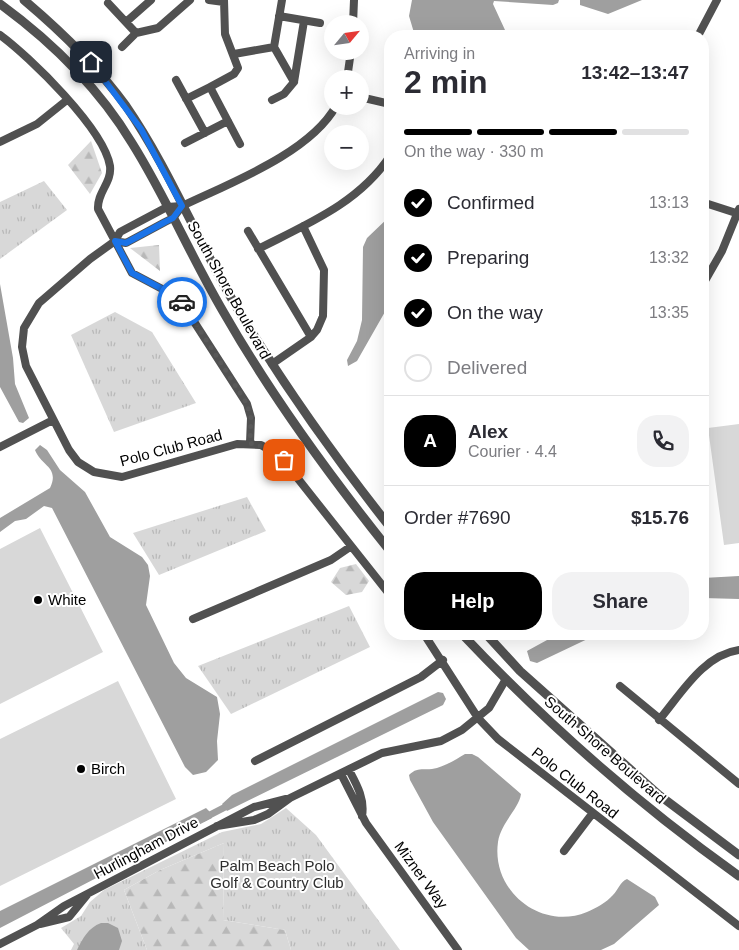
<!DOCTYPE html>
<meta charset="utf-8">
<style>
:root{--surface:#fff;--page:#f2f2f3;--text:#2b2b33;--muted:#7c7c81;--line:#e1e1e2;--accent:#000}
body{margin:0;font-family:Arial,sans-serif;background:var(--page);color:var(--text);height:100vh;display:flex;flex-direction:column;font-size:19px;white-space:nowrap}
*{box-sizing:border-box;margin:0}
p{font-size:16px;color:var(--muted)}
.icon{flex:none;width:28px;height:28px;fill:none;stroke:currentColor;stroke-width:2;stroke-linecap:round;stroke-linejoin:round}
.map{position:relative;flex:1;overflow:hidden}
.side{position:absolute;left:384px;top:30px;width:325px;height:610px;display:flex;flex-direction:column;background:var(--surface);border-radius:20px;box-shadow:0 5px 20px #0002}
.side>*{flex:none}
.needle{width:32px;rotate:61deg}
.fabs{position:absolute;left:324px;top:15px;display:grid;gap:10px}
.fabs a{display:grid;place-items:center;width:45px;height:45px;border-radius:50%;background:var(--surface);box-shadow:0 5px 20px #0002;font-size:25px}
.pin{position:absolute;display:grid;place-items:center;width:42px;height:42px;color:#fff;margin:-21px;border-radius:10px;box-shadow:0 2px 8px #0006}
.courier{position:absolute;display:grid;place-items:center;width:50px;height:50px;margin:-25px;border:4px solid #1a73e8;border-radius:50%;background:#fff;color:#222;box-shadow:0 1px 6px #0007}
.overview em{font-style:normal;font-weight:600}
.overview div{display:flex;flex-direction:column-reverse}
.overview{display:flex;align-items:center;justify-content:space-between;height:85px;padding:0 20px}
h1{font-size:32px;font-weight:600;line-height:38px}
.bar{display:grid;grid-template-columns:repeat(4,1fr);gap:8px 5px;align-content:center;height:60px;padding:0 20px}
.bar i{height:6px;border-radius:4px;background:var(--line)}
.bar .on{background:var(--accent)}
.bar p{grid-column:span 4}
.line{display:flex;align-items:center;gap:12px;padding:0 20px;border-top:1px solid var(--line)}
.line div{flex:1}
.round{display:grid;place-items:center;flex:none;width:52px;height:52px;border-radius:20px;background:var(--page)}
ol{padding:0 20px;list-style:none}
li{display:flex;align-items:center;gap:15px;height:55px}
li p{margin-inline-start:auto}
li .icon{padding:5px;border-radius:50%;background:var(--accent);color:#fff;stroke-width:4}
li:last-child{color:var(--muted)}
li i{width:28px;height:28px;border:2px solid var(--line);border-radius:50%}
.primary-button{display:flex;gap:10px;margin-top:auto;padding:10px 20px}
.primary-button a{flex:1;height:58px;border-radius:20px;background:var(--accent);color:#fff;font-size:20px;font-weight:600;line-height:58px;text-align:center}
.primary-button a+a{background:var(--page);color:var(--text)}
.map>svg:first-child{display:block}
.grass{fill:url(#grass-tufts)}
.forest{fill:url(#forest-firs)}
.pitch{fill:#d8d8d8}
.water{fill:#9f9f9f}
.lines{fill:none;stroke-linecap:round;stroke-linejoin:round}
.canal{stroke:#9f9f9f;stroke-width:7}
.minor{stroke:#515151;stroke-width:8}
.tertiary{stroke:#515151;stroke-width:9}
.done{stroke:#595959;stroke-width:5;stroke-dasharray:0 9}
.route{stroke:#1a73e8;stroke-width:6}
.poi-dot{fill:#000;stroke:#fff;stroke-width:2}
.labels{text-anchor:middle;stroke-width:4;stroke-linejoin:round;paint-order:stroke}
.street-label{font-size:15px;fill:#000;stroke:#fff}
.poi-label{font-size:15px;fill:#000;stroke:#fff;text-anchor:start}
.park-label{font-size:15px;fill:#2f2f2f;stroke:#fff}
</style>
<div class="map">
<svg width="739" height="950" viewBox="0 0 739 950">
<defs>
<pattern id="grass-tufts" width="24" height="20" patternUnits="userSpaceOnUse" patternTransform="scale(1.25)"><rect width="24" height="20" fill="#d8d8d8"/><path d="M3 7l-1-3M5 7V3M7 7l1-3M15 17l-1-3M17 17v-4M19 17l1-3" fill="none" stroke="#b8b8b8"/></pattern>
<pattern id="forest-firs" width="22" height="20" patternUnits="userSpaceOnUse" patternTransform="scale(1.25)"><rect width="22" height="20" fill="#d8d8d8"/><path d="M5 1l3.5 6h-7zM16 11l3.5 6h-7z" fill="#b8b8b8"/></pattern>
</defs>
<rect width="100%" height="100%" fill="#fff"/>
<!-- grass -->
<path class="grass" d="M44,181L67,210L0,259V202Z
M115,312L152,332L196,403L114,432L71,335Z
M247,497L266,531L159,575L133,533Z
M349,606L370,647L231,714L198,666Z
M286,808L316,835L400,950H291L285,930L223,920L224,843L160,870L124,890L147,950H71L74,944L61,928L81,916L90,902L104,890L222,832L261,824Z"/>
<!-- forest -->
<path class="forest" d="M91,141L102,173L90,194L68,165Z
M159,245L160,271L130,248Z
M356,564L369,581L362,592L346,595L331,582L340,568Z
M224,843L223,920L285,930L291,950H147L124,890L160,870Z"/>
<!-- pitch -->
<path class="pitch" d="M739,424V543L724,545L708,428Z
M40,528L103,652L0,704V549Z
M118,681L176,799L0,886V739Z"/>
<!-- water -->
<path class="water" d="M412,0H559L558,3L553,5L494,1L493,4L505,30L503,36H415L409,16Z
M580,0H642L608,14L580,5Z
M390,216V303L357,361L348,366L347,360L357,341L362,320L363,247L367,238Z
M0,284L13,358L15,384L29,418L23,423L19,422L0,387Z
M40,445L47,450L60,470L85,492L110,537L142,557L148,565L150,576L146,605L174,663L186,678L217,697L220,714L217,741L218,760L206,772L193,775L185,767L52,508L44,506L26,519L15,521L0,532V518L50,488C60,467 41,466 35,450Z
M739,576V599L703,598V578Z
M558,634H598L537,663L530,661L527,651Z
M438,692L443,693L446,699L443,705L227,811L222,804L232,795Z
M465,754H472L478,757L521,794C519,809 501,822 498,842C491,891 541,931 587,912C596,908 606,903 613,895C618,890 620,882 627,879L655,897L659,905L614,944L601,950H529L516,938L433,822L410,780L409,775C417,767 422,770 432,769C444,767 455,760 465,754Z
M206,808L212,814V818L0,928V911Z
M101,923H108L118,928L122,941L119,950H77C83,938 88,928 101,923Z"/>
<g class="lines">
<!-- canal -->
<path class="canal" d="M204,818L233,803"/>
<!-- minor -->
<path class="minor" d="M209,0L224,2
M282,0L274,47L294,82
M108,3L136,33L122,47
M279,16L320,23
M126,22L151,0
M353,24L354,0
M136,33L158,28L190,0
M0,35C30,57 104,129 110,166C112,183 97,192 98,209L132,273L166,291L182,303L247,404L251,418L250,443
M698,36L717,0
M234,54L274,47
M347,79L351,51
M176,80L205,133
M210,87L234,74L238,68L225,34L224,0
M360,97L390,104
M186,99L210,87L240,144
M272,100L284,94L294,82L304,21
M336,106C310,153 230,183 182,206L167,207L120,232L115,241L90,259L39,303L24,328L22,347L26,366L69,450L78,462L94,472L122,477L237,444L261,445L280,456L390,595
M0,142L37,124L67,100
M185,143L228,121
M702,202L739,214
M248,231L311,337
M115,241L126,243L165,222L173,218L182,206
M258,249C307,224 359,203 390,156
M702,286L722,251L739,209
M272,364L311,337L317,330L323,316L324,270L303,226
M0,447L53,420
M193,619L331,560L350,547
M424,634L478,718L498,739L739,926
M620,686L739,784
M659,720C681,694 703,655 739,650
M255,761L421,677L443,660
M349,770C357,785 365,799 362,816
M341,774L366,823L458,950
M217,826L254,820L268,814L290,798L382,753L441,741L462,730L489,708L506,679
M564,851L592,814
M40,924L69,917L87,895
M0,944L37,925L64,906L254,807L286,799"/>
<!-- tertiary -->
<path class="tertiary" d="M24,0C62,32 97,66 126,106C168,167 196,237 233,301C280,380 333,455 390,527
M0,4C52,42 98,87 132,143C166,197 191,257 224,313C272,397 329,475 390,551
M462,634C546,723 639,805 739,876
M486,634L520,671L659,795L739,855"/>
</g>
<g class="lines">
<!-- done -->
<path class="done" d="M182,302L247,404L251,418L250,443L271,449L284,460"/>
<!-- route -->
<path class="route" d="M91,62L141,129L182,206L173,218L165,222L126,243L115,241L132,273L166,291L182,302"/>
</g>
<!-- markers -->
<g class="poi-dot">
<circle cx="38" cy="600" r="5"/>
<circle cx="81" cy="769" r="5"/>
</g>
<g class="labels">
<!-- street labels -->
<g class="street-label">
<text transform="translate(229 290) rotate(61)" y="5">South Shore Boulevard</text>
<text transform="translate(171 448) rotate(-15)" y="5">Polo Club Road</text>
<text transform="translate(605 750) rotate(41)" y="5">South Shore Boulevard</text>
<text transform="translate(575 783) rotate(38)" y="5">Polo Club Road</text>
<text transform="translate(146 848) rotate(-28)" y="5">Hurlingham Drive</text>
<text transform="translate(421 875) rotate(54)" y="5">Mizner Way</text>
</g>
<!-- poi labels -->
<g class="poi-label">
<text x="48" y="605">White</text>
<text x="91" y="774">Birch</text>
</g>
<!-- park labels -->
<g class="park-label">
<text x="277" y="871">Palm Beach Polo<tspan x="277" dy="17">Golf &amp; Country Club</tspan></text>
</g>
</g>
</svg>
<div class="fabs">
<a><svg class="needle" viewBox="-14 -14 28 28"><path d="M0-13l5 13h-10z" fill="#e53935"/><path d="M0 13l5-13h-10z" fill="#7c7c81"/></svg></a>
<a>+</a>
<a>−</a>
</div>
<div class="pin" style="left:284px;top:460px;background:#ea580c"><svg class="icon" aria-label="bag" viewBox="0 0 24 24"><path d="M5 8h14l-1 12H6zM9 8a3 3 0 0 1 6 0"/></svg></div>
<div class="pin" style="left:91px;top:62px;background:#1f2937"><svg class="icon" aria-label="home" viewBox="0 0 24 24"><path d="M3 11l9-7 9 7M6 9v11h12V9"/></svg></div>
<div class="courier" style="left:182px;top:302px"><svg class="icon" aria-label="car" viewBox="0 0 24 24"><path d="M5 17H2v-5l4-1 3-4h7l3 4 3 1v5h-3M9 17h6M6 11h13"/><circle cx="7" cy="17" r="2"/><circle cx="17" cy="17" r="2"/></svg></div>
<section class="side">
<div class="overview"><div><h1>2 min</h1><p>Arriving in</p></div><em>13:42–13:47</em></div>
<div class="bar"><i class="on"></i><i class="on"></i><i class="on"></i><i></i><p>On the way · 330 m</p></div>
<ol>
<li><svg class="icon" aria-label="check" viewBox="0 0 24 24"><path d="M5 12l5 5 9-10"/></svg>Confirmed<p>13:13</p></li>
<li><svg class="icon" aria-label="check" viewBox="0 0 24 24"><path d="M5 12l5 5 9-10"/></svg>Preparing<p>13:32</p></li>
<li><svg class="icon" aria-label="check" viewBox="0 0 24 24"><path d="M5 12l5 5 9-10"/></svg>On the way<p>13:35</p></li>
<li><i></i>Delivered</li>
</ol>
<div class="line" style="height:90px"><b class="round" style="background:var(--accent);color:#fff">A</b><div><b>Alex</b><p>Courier · 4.4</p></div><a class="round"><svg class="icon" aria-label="phone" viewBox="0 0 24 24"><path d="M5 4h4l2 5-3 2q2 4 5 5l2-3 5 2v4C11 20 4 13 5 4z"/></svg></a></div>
<div class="line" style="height:65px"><div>Order #7690</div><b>$15.76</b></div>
<div class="primary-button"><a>Help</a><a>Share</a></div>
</section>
</div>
